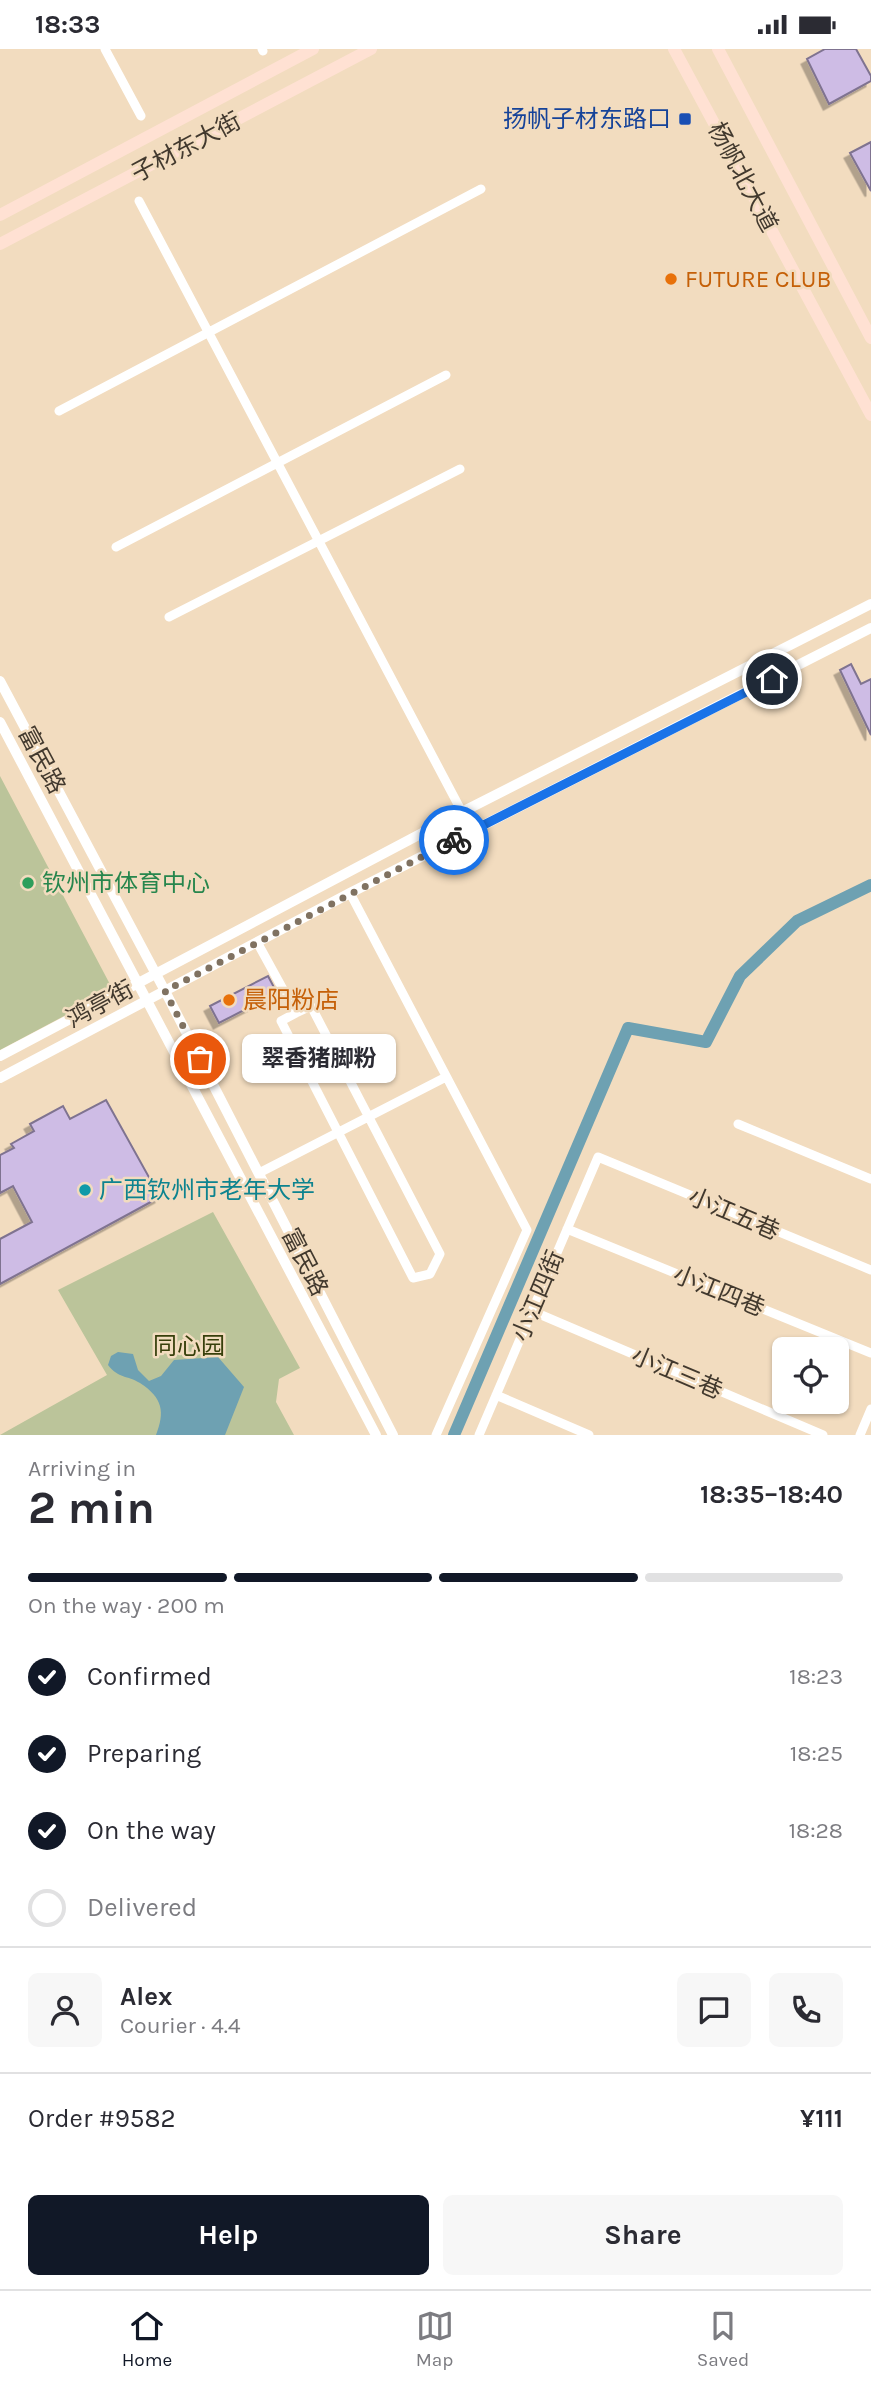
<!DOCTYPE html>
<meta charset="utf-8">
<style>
:root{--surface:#fff;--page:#f7f7f7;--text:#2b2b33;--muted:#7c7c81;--line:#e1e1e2;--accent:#111827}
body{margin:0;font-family:Karla,"Noto Sans SC",sans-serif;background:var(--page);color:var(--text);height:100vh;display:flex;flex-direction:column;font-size:26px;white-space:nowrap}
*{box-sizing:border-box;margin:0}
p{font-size:23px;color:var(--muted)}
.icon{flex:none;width:38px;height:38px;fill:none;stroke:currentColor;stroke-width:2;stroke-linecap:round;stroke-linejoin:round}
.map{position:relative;height:1386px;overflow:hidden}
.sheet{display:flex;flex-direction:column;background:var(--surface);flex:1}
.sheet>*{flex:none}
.controls{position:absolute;left:772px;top:1288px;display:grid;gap:14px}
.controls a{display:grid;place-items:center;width:77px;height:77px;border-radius:10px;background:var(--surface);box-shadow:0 2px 5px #0004;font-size:35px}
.pin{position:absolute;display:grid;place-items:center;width:60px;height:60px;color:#fff;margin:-30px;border:4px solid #fff;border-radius:50%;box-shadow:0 2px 7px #0007}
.courier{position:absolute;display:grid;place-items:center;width:70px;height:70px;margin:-35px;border:5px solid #1a73e8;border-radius:50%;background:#fff;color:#222;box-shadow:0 2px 9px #0007}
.bubble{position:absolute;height:49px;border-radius:10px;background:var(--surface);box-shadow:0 2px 5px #0004;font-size:23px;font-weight:700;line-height:49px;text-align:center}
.summary em{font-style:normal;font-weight:700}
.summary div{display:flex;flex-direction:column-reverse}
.summary{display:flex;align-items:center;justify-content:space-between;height:119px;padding:0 28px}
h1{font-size:46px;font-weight:700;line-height:52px}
.bar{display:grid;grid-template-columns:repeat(4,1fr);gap:10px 7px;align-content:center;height:84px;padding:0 28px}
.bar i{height:9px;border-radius:5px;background:var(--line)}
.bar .active{background:var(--accent)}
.bar p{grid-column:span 4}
.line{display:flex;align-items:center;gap:18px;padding:0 28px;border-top:2px solid var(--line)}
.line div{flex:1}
.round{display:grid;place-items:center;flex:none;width:74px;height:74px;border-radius:10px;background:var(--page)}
ol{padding:0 28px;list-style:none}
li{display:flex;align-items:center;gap:21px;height:77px}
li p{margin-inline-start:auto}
li .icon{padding:7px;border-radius:50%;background:var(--accent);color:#fff;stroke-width:4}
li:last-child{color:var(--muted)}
li i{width:38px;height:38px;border:4px solid var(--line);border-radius:50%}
.button{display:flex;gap:14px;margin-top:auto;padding:14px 28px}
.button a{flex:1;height:80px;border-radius:10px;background:var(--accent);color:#fff;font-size:28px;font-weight:700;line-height:80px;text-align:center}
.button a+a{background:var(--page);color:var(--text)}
.status{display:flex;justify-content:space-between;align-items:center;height:49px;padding:0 35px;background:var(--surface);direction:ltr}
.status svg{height:19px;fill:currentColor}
.tab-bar{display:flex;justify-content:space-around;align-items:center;height:98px;border-top:2px solid var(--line);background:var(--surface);font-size:19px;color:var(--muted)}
.tab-bar a{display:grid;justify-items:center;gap:4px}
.tab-bar .active{color:var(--accent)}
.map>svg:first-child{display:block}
.green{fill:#bbc49a}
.water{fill:#6ea1b2}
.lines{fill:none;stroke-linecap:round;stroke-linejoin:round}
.canal{stroke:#6ea1b2;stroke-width:12}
.building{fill:#cebce5;stroke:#7f7390;stroke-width:2;filter:url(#shadow)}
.minor{stroke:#fff;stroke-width:9}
.tertiary{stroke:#fff;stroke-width:10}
.secondary{stroke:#ffe1d3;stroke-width:12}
.done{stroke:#807261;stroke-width:7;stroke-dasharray:0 12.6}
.route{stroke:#1a73e8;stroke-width:9}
.transit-dot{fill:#1a4fb4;stroke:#f2dcbf;stroke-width:2.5}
.food-dot{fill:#e8710a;stroke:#f2dcbf;stroke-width:2.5}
.leisure-dot{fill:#2e9e5b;stroke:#f2dcbf;stroke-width:2.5}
.culture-dot{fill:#0f9aa8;stroke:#f2dcbf;stroke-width:2.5}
.labels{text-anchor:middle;stroke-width:5;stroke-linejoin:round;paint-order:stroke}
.transit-label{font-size:24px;fill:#164399;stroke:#f2dcbf;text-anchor:end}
.street-label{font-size:24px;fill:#42392e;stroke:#f2dcbf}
.food-label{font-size:24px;fill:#c56008;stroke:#f2dcbf;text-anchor:start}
.leisure-label{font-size:24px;fill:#27864d;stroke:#f2dcbf;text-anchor:start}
.culture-label{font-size:24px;fill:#0d838f;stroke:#f2dcbf;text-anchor:start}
.park-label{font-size:24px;fill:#373f0b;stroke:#f2dcbf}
</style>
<div class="status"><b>18:33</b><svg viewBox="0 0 49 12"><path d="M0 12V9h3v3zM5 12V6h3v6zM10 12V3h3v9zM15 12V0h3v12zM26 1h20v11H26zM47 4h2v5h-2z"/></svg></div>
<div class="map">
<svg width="871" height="1386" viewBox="0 0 871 1386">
<defs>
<filter id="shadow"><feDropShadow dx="-5.5" dy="5.5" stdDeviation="0" flood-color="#0004"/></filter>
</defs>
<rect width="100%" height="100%" fill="#f2dcbf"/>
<!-- green -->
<path class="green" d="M0,727L113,941L0,1001Z
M213,1163L300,1319L279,1330L276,1353L294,1386H0L107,1326L58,1241Z"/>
<!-- water -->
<path class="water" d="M118,1303L133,1305L138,1321L149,1332L161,1327L174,1311L218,1308L244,1338L225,1386H156C165,1363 163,1349 140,1334C127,1326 119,1330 108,1316L111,1307Z"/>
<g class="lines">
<!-- canal -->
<path class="canal" d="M454,1386L628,979L706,993L740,927L797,872L871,836"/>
</g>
<!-- building -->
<path class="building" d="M825,0H856L871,27V32L829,55L807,10Z
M871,93V142L850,104Z
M851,615L861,635L871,630V686L840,621Z
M268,927L277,944L219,974L210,957Z
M106,1051L160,1148L0,1235V1190L32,1173L13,1137L0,1144V1106L14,1099L11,1095L34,1082L30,1075L63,1057L70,1070Z"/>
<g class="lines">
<!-- minor -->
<path class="minor" d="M105,0L141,67
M262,0L263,2
M139,152L462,763
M59,362L481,140
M116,498L446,326
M169,568L460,420
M350,844L527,1181L436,1386
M257,893L296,964L281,972L413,1229L430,1225L440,1205L311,957L296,964
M738,1075L871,1130
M259,1124L446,1028
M567,1180L871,1304
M532,1262L823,1386
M496,1346L589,1386
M479,1386L598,1108L871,1221
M860,1386L871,1360"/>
<!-- tertiary -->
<path class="tertiary" d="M0,632L165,942L393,1386
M0,673L376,1386
M0,1007L462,763L871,555
M0,1029L350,844L871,579"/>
<!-- secondary -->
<path class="secondary" d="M674,0L871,366
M718,0L871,289
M0,166L313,0
M0,195L371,0"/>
</g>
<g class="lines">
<!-- done -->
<path class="done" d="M200,1010L165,942L454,791"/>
<!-- route -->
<path class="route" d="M454,791L772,630"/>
</g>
<!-- markers -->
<rect class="transit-dot" x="678" y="63" width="14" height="14" rx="3.5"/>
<g class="food-dot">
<circle cx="671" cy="230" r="7"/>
<circle cx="229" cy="951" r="7"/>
</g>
<circle class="leisure-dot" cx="28" cy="834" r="7"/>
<circle class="culture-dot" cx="85" cy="1141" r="7"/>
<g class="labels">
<!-- transit labels -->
<g class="transit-label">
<text x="671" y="78">扬帆子材东路口</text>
</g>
<!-- street labels -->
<g class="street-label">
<text transform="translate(186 98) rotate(-28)" y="8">子材东大街</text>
<text transform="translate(743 128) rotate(62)" y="8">杨帆北大道</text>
<text transform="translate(42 711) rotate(62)" y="8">富民路</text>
<text transform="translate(100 955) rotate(-28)" y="8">鸿亭街</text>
<text transform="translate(734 1165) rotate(23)" y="8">小江五巷</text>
<text transform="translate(305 1213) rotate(63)" y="8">富民路</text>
<text transform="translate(719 1242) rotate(22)" y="8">小江四巷</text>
<text transform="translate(538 1247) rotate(-67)" y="8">小江四街</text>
<text transform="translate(677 1324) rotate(23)" y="8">小江三巷</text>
</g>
<!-- food labels -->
<g class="food-label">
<text x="685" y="238">FUTURE CLUB</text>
<text x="243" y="959">晨阳粉店</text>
</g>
<!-- leisure labels -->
<g class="leisure-label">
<text x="42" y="842">钦州市体育中心</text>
</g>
<!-- culture labels -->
<g class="culture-label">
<text x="99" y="1149">广西钦州市老年大学</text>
</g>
<!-- park labels -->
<g class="park-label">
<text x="189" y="1305">同心园</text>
</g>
</g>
</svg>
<div class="controls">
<a><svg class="icon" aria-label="locate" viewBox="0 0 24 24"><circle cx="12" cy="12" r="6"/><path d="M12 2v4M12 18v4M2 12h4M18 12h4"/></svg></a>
</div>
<div class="pin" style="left:200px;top:1010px;background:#ea580c"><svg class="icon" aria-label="bag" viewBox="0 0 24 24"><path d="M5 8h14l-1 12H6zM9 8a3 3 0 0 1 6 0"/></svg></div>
<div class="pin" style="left:772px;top:630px;background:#1f2937"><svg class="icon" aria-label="home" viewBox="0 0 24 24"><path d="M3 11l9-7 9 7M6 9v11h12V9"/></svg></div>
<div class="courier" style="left:454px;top:791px"><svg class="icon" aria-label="bike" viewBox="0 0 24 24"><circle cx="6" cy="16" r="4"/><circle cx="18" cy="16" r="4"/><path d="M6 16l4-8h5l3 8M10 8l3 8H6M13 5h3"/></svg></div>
<div class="bubble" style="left:242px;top:985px;width:154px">翠香猪脚粉</div>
</div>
<section class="sheet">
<div class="summary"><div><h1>2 min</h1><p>Arriving in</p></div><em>18:35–18:40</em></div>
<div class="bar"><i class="active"></i><i class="active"></i><i class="active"></i><i></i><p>On the way · 200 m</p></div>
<ol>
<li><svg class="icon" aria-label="check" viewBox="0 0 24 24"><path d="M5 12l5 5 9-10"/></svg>Confirmed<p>18:23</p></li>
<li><svg class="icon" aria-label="check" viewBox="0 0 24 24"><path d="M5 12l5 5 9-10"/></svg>Preparing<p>18:25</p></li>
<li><svg class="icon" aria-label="check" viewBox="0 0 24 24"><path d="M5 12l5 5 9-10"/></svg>On the way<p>18:28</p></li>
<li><i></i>Delivered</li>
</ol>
<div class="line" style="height:126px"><a class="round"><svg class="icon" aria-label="person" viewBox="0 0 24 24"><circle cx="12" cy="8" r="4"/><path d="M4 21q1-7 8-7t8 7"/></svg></a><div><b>Alex</b><p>Courier · 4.4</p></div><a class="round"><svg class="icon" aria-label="chat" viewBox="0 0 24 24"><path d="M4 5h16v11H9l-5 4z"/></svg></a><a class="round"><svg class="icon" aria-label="phone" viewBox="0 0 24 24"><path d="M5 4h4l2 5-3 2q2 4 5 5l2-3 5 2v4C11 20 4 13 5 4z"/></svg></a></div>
<div class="line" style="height:91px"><div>Order #9582</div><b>¥111</b></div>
<div class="button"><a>Help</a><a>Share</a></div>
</section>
<nav class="tab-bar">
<a class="active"><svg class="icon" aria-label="home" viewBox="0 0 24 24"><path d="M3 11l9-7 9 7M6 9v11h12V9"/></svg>Home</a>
<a><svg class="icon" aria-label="map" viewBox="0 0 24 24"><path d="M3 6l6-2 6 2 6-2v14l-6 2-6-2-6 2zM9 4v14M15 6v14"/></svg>Map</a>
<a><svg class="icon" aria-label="saved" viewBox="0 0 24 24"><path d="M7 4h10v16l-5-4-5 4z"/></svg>Saved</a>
</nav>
